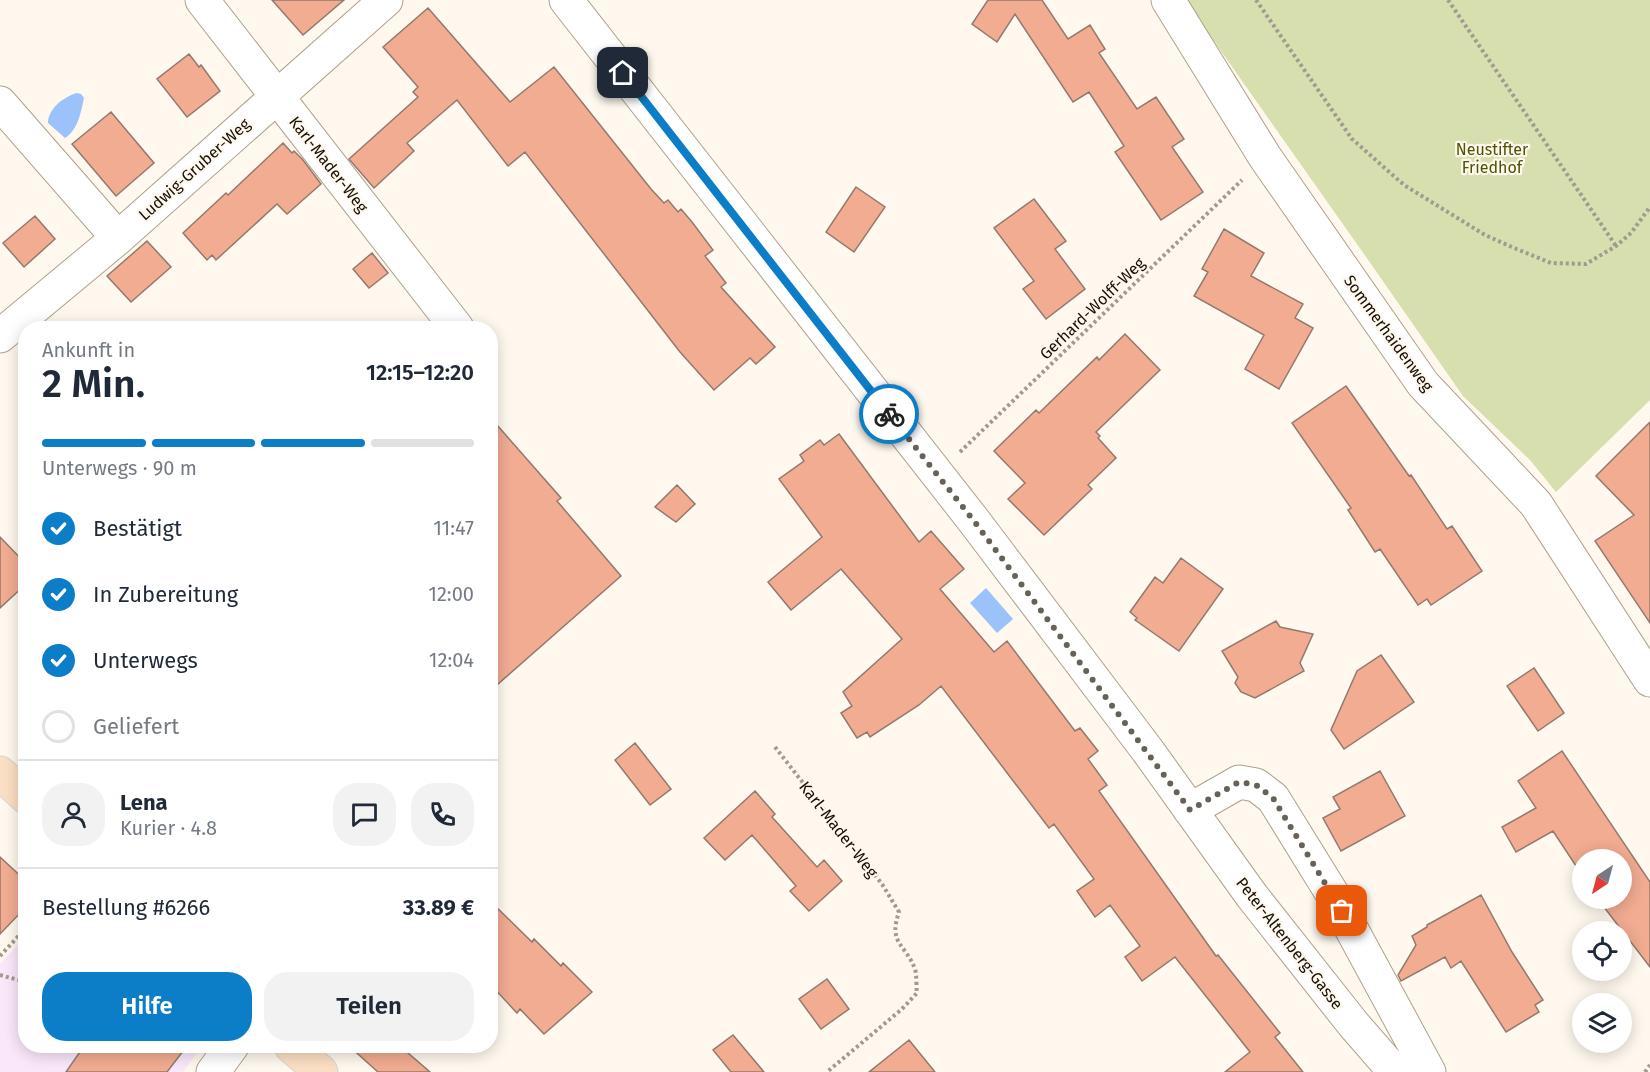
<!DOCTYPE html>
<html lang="de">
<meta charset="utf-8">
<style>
:root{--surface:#fff;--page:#f2f2f3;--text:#1f2937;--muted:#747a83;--line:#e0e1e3;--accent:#0c7ec7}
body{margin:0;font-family:"Fira Sans",sans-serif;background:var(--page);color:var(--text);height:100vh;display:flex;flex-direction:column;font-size:22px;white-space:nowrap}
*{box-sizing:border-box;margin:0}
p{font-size:20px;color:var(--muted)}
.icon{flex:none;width:33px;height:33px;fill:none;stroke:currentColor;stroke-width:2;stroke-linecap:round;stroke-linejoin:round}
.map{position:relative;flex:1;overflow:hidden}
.panel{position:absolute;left:18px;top:321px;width:480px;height:732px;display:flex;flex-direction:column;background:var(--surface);border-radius:24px;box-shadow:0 3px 15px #0003}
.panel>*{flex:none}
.needle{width:39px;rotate:216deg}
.buttons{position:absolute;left:1572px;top:849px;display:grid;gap:12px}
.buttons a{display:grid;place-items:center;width:60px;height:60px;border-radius:50%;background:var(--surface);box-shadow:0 3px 15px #0003;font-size:30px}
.pin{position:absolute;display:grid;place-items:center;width:51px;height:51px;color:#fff;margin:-26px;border-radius:12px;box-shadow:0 3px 9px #0006}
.courier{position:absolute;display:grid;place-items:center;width:60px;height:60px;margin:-30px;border:4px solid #0c7ec7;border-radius:50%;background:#fff;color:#222;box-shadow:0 2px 8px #0007}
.head em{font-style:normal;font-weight:600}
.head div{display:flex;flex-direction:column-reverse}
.head{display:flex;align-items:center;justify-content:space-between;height:102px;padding:0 24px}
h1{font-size:39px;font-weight:600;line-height:45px}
.bar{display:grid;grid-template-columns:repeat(4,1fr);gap:9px 6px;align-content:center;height:72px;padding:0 24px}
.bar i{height:8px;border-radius:4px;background:var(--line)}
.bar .selected{background:var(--accent)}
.bar p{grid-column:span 4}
.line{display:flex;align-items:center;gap:15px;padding:0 24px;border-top:2px solid var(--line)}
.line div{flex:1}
.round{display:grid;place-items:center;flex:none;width:63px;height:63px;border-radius:24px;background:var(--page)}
ol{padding:0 24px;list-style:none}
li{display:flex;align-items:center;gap:18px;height:66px}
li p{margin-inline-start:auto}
li .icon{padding:6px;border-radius:50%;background:var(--accent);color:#fff;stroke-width:4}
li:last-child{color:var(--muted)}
li i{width:33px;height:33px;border:3px solid var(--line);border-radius:50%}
.primary-button{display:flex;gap:12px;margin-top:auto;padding:12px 24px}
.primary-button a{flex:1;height:69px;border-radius:24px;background:var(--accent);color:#fff;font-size:24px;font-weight:600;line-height:69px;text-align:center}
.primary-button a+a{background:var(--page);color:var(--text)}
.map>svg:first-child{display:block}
.education{fill:#fae8fa}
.green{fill:#d6dfad}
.water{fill:#9bc3fa}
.building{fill:#f1ac92;stroke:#93796f;stroke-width:1.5}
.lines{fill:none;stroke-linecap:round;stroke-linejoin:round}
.minor-casing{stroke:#b0a18b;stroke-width:35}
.major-casing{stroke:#d5d4d3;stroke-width:35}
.path{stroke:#a09a90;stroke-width:4;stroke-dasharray:3 3;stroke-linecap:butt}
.minor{stroke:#fff;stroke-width:33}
.major{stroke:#fbdfc4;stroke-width:33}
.done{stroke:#676158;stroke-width:6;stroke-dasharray:0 10.8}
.route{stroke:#0c7ec7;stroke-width:8}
.labels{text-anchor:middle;stroke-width:4.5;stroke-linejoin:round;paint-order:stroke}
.park-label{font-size:16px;fill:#4c5301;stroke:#fef8ee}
.street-label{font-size:16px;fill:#161008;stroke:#fef8ee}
</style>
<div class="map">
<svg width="1650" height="1072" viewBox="0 0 1650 1072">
<rect width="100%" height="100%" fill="#fef8ee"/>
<!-- education -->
<path class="education" d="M25,937L26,1046H202L183,1072H0V964Z"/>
<!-- green -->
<path class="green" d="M1185,0H1650V400L1556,492L1530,460L1463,396L1371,264Z"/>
<!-- water -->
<path class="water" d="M77,93L81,94L84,98C81,112 78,130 65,138L48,123C48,109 63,97 77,93Z
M986,588L1013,619L997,633L970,603Z"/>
<!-- building -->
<path class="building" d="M272,0H344L303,35Z
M988,0H1042L1068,39L1090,25L1105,49L1099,53L1137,109L1156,97L1184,139L1172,147L1203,192L1161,220L1115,152L1124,146L1089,92L1073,102L1015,14L997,42L972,24Z
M428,8L510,102L554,67L651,189L664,203L668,200L678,212L681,209L692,222L713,250L705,256L726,283L721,287L775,347L756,364L750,358L714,390L680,352L525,152L508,166L457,100L407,143L414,151L374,188L349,159L418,97L413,92L418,87L383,47Z
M189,54L199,67L201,65L220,91L187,117L157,79Z
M111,112L154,163L116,196L72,144Z
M283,143L292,153L294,151L303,160L321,184L287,214L277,204L216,260L212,255L207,260L183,233L226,193L228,195Z
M856,187L885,207L854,252L826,232Z
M1034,199L1066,241L1055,249L1085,289L1046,319L1023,289L1034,281L994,228Z
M35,216L55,239L24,267L3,243Z
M1224,229L1264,253L1251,276L1303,304L1295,318L1313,328L1279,389L1245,369L1264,335L1194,296L1208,272L1202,269Z
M147,241L171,267L131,302L107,276Z
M372,253L388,273L369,288L353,269Z
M1125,334L1160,370L1096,432L1100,436L1098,438L1116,458L1088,485L1092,489L1044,535L1008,499L1025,483L994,451L1036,410L1039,413L1097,357L1099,360Z
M1346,386L1409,476L1411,475L1447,529L1452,526L1482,571L1431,605L1427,599L1418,605L1380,549L1375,552L1348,510L1351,508L1292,423Z
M490,417L561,498L557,501L621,576L490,691Z
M1650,422V623L1595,541L1634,515L1596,476Z
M839,434L919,542L931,531L964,569L940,589L994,652L1007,641L1075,731L1080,728L1098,751L1088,759L1107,785L1099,791L1216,956L1218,955L1280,1033L1275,1037L1303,1072H1225L1250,1052L1175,957L1142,981L1125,957L1140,946L1110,905L1095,917L1077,891L1094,879L1054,824L1049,828L941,686L919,705L870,737L867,732L857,738L841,713L852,706L843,692L902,639L841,569L791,610L768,582L822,537L779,479L804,461L800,455L820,440L824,445Z
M677,485L695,504L676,522L655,507Z
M0,537L26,564V584L0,608Z
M1181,558L1223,589L1179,651L1135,620L1137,618L1130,612L1155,577L1163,583Z
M1276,621L1280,627L1313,634L1300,663L1304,671L1255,698L1241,692L1235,683L1238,677L1222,651Z
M1381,655L1414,702L1344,749L1331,730L1357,671Z
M1534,668L1564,713L1538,731L1507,686Z
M635,743L671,789L650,805L615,760Z
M1562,751L1650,882V967L1597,898H1622V860H1582V875L1553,831L1516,852L1502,827L1536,808L1518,781Z
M1380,771L1405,816L1341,851L1323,818L1340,809L1333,797Z
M755,791L775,814L772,817L817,867L824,860L842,881L809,911L790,891L796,886L752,835L725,860L704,838Z
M0,857L26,881V907L0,934Z
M1481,895L1512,952L1543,1000L1535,1005L1539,1012L1506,1032L1461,961L1451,968L1445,957L1401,981L1398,975L1416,945L1412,936L1427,927V925Z
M490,901L532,942L534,939L561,966L563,963L592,992L544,1034L520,1009L517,1013L490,984Z
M827,979L849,1009L821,1029L799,999Z
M733,1035L764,1072H731L713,1050Z
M909,1040L935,1072H869Z
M84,1046H187L167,1072H66Z
M349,1046H400L430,1072H378Z"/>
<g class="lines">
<defs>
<path id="minor" d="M202,0L457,328
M566,0L974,521L1148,751L1252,896L1354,1025L1395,1072
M1168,0L1265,157L1423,384L1536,504L1650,680
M0,103L118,238
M0,336L118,238L386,0
M1190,810L1239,782L1256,785L1273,798L1333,895L1429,1072
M213,1072L232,1046"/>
<path id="major" d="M0,773L26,797
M291,1046L321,1072"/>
</defs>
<!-- minor casing -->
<use href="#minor" class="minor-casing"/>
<!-- major casing -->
<use href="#major" class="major-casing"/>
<!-- path -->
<path class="path" d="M1256,0L1352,139L1404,185L1485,235L1514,248L1551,263L1586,264L1616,246L1631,233L1650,207
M1448,0L1616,246
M960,452L1242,180
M775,747L882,884L899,912C888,944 905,943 915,969C917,976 916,986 917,993L902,1009L827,1072
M0,956L26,928
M0,975L26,982
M1645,1072L1650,1065"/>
<!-- minor -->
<use href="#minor" class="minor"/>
<!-- major -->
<use href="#major" class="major"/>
</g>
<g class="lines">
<!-- done -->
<path class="done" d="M889,414L974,521L1190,810L1239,782L1256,785L1273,798L1342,911"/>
<!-- route -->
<path class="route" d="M623,73L889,414"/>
</g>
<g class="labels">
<!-- park labels -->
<g class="park-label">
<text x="1492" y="155">Neustifter<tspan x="1492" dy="18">Friedhof</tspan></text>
</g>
<!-- street labels -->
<g class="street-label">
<text transform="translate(329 164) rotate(52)" y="6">Karl-Mader-Weg</text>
<text transform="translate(194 169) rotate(-42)" y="6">Ludwig-Gruber-Weg</text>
<text transform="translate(1092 308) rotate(-44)" y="6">Gerhard-Wolff-Weg</text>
<text transform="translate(1389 333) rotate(54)" y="6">Sommerhaidenweg</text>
<text transform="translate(839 829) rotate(52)" y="6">Karl-Mader-Weg</text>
<text transform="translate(1290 943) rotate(52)" y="6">Peter-Altenberg-Gasse</text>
</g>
</g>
</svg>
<div class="buttons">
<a><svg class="needle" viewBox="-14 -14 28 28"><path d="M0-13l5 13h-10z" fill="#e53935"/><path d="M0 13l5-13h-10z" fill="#747a83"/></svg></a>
<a><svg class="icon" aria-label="locate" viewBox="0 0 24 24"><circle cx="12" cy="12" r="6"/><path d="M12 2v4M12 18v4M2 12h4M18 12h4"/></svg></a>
<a><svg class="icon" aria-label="layers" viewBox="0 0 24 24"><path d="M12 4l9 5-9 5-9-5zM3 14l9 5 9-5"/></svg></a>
</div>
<div class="pin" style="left:1342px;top:911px;background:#ea580c"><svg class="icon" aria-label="bag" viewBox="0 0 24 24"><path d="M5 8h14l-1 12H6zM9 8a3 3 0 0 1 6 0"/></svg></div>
<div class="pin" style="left:623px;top:73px;background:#1f2937"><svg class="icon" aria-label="home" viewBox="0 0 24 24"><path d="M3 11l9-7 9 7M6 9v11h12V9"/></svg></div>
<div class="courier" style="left:889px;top:414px"><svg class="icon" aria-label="bike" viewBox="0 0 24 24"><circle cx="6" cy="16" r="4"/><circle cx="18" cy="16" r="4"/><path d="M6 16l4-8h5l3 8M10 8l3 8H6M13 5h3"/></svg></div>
<section class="panel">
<div class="head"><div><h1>2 Min.</h1><p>Ankunft in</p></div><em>12:15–12:20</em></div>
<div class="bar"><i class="selected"></i><i class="selected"></i><i class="selected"></i><i></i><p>Unterwegs · 90 m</p></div>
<ol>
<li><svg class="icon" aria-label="check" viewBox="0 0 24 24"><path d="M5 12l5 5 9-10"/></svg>Bestätigt<p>11:47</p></li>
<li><svg class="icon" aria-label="check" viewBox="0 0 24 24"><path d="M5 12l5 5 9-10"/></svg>In Zubereitung<p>12:00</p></li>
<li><svg class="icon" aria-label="check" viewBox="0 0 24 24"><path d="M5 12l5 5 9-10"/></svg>Unterwegs<p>12:04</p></li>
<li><i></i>Geliefert</li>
</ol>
<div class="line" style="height:108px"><a class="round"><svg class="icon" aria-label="person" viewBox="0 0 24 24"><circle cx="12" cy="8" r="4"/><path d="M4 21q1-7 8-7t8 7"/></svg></a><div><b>Lena</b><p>Kurier · 4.8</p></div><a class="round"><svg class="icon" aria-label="chat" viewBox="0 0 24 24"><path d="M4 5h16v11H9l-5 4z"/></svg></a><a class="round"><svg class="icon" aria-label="phone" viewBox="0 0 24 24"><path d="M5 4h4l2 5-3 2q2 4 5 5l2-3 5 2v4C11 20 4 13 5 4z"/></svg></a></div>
<div class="line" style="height:78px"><div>Bestellung #6266</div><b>33.89 €</b></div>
<div class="primary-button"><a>Hilfe</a><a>Teilen</a></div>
</section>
</div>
